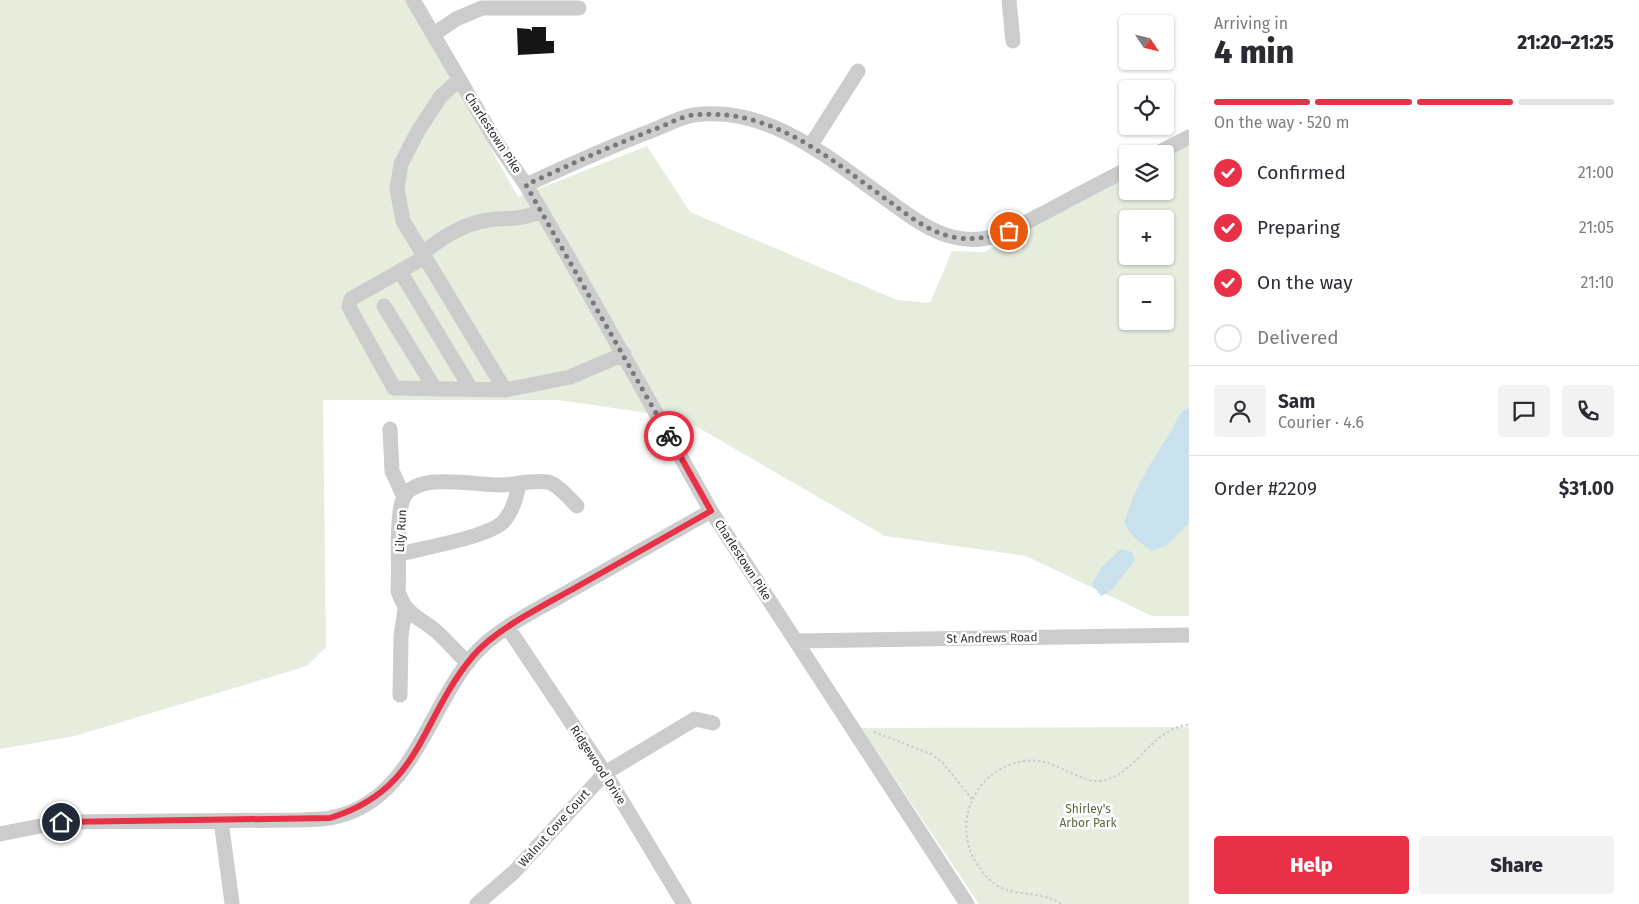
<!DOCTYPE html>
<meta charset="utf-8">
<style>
:root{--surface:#fff;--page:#f2f2f3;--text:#2b2b33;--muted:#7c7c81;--line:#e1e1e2;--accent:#e83046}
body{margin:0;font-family:"Fira Sans",sans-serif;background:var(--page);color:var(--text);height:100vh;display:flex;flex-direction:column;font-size:19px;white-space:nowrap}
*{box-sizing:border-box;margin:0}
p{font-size:16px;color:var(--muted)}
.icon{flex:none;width:28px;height:28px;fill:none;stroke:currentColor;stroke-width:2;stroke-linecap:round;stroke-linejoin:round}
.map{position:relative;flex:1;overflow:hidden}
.panel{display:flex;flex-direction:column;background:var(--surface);width:450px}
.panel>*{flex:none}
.needle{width:32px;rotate:125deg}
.tools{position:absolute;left:1119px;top:15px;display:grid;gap:10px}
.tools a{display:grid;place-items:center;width:55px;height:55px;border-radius:5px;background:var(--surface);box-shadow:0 1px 4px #0004;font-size:25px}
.pin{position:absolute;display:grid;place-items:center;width:42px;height:42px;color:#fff;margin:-21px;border:2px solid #fff;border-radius:50%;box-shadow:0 1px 5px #0007}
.courier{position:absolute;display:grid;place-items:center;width:50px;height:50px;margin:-25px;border:4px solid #e83046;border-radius:50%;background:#fff;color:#222;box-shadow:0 1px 6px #0007}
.headline em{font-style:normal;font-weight:800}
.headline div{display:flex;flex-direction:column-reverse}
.headline{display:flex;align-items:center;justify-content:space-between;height:85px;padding:0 25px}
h1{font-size:32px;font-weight:800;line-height:38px}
.bar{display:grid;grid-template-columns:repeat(4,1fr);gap:8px 5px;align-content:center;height:60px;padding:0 25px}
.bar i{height:6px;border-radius:4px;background:var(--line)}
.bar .selected{background:var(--accent)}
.bar p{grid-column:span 4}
.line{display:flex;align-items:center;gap:12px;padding:0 25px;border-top:1px solid var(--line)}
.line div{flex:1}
.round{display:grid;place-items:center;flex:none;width:52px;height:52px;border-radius:5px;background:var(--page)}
ol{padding:0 25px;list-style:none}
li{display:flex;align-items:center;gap:15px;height:55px}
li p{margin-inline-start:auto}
li .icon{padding:5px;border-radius:50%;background:var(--accent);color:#fff;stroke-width:4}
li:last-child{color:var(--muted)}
li i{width:28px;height:28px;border:2px solid var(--line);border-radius:50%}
.action{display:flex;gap:10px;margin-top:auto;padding:10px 25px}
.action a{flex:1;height:58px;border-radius:5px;background:var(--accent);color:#fff;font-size:20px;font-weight:800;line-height:58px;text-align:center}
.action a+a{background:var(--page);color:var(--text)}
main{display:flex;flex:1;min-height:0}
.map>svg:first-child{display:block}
.green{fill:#e6eddd;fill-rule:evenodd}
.water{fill:#c9e1ed}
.building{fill:#161616}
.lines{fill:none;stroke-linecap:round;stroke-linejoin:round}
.path{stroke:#ccc;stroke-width:2;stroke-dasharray:2.5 2.5;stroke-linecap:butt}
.minor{stroke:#ccc;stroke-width:15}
.done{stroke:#787878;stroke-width:5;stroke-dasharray:0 9}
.route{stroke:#e83046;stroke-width:6}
.labels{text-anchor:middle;stroke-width:5;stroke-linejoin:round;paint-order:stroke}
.street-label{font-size:12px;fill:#2f2f2f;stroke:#fff}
.park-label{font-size:12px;fill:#556c3c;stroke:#fff}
</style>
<main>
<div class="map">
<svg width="1189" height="904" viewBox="0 0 1189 904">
<rect width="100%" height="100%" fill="#fff"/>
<!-- green -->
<path class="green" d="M0,0H408L518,197L647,146L690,212L897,300L930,303L952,251L984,252L1127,177L1128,191H1165V158L1189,145V616H1152L1026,556L885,536L682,418L558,400H323L326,647L307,666L75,736L0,749ZM1128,219H1165V256H1128ZM1128,284H1165V321H1128Z
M1189,727V904H979L861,728Z"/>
<!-- water -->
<path class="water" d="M1189,407V523L1166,546L1151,551L1133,537L1124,523C1134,488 1150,465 1169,434C1176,424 1177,413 1189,407Z
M1121,549L1132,552L1135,560L1111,591L1101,596L1092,584L1101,568Z"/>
<!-- building -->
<path class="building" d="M532,27H546V41H554V53L518,55L517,28L530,29L532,31Z"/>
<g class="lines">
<!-- path -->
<path class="path" d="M874,732L931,754L942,762L972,799
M1061,904C1040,889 1009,899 990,880C947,841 965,771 1024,761C1049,757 1069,775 1092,781C1134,784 1149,727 1189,725"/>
<!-- minor -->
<path class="minor" d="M413,0L495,140L526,185L566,253L711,511L967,904
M1009,0L1013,41
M434,34L456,19L482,8H579
M459,80L441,96L418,131L401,164L397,189L403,221L505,390
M811,145L858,71
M1156,154L1189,137
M526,185C567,166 608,147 651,131C664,126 680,117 694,115C770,105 831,160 889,201C916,221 945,243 981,239C1003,237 1024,223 1044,213C1072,198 1100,183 1128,169
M423,253C441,238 463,224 488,220C511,217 518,221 541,211
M425,257L351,299L349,307L394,388L505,390L570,377L624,354
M400,271L471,389
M384,306L435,389
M390,429L392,471L404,497
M400,554C423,548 488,537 503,522C513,511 517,496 519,483
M508,628L605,773L684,904
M796,641L1189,635
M468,663C457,653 448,642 437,632C420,617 406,616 398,591C400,568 395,514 404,497C418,471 479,486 502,485C517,484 532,480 548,482C557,484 570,499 577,506
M400,695L401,636L405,609
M221,821L232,903
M0,834L61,822L300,820C310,819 321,820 330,818C412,803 426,711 473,656C496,629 535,611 566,593C614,566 663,538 711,511
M477,904L514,872L605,773L695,719L713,723"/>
</g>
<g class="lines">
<!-- done -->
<path class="done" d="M669,436L526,185C568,165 611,146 655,129C667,125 681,116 694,115C773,107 831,160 890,202C909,216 929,232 953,237C973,241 989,237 1009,231"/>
<!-- route -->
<path class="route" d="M61,822L330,818C423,789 418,722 473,656C496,629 541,607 573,589C619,563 665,537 711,511L669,436"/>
</g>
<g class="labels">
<!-- street labels -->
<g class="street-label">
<text transform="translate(493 133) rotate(57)" y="4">Charlestown Pike</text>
<text transform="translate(401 531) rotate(-87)" y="4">Lily Run</text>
<text transform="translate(743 560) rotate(57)" y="4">Charlestown Pike</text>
<text transform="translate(992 638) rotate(-1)" y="4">St Andrews Road</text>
<text transform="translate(598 765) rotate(57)" y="4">Ridgewood Drive</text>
<text transform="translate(554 828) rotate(-48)" y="4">Walnut Cove Court</text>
</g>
<!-- park labels -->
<g class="park-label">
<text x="1088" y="813">Shirley's<tspan x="1088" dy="14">Arbor Park</tspan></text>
</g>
</g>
</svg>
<div class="tools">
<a><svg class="needle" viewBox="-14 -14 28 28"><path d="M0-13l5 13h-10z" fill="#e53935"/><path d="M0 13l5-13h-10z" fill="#7c7c81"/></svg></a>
<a><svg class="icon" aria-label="locate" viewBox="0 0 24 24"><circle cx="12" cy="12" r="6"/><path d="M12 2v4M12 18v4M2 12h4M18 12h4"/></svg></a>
<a><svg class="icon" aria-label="layers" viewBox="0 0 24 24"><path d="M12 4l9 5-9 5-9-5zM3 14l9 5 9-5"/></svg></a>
<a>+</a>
<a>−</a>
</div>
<div class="pin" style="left:1009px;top:231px;background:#ea580c"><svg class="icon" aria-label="bag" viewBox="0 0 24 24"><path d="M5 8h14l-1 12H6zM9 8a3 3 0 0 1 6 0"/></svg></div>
<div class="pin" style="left:61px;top:822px;background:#1f2937"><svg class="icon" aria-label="home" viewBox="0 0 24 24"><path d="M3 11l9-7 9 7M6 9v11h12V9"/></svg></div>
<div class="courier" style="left:669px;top:436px"><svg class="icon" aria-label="bike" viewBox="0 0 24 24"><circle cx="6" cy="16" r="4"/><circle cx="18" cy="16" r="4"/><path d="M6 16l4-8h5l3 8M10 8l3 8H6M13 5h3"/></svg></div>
</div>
<section class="panel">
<div class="headline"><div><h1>4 min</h1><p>Arriving in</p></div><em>21:20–21:25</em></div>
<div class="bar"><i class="selected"></i><i class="selected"></i><i class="selected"></i><i></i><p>On the way · 520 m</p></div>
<ol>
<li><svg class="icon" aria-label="check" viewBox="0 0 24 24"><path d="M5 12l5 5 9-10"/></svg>Confirmed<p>21:00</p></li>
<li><svg class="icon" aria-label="check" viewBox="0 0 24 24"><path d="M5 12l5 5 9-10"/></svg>Preparing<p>21:05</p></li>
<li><svg class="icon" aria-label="check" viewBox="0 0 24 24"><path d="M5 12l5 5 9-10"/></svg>On the way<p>21:10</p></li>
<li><i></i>Delivered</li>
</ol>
<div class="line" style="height:90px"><a class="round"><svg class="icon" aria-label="person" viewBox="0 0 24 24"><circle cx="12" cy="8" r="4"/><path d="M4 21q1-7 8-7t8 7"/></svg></a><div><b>Sam</b><p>Courier · 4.6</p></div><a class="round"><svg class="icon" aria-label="chat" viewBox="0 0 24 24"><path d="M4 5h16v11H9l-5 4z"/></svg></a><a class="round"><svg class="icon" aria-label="phone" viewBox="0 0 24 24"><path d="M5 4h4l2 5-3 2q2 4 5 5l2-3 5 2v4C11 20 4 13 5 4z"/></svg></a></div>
<div class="line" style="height:65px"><div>Order #2209</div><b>$31.00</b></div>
<div class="action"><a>Help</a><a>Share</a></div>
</section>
</main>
